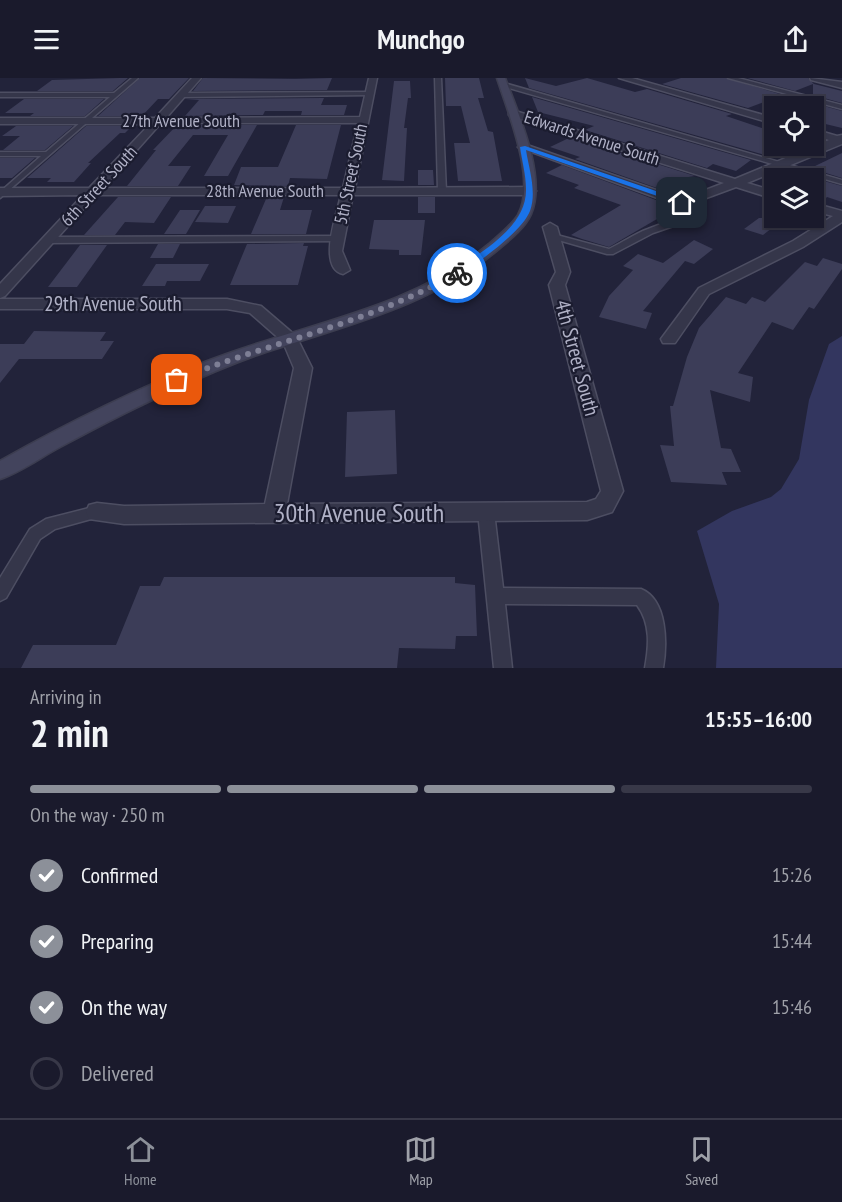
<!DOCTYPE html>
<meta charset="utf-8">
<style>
:root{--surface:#1a1a2c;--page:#232334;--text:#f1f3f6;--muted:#9fa1a9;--line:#383848;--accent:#8c9099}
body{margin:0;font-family:"PT Sans Narrow",sans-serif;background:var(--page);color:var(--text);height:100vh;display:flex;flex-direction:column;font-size:22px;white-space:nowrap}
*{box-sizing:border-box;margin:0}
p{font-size:20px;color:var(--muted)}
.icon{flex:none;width:33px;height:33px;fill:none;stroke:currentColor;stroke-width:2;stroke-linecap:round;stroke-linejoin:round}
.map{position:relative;height:590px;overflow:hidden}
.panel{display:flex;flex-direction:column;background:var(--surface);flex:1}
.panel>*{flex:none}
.tools{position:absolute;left:764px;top:18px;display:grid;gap:12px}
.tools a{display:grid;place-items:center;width:60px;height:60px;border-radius:0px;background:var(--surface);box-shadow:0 2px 4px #0004,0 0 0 2px var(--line);font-size:30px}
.pin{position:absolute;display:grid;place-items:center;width:51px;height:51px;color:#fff;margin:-26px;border-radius:12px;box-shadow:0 3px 9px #0006}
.courier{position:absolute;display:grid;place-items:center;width:60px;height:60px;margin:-30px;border:4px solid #1a73e8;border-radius:50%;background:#fff;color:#222;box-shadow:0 2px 8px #0007}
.overview em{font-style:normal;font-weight:800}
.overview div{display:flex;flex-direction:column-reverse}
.overview{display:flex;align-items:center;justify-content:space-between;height:102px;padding:0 30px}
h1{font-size:39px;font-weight:800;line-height:45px}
.bar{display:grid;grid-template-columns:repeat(4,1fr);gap:9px 6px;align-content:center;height:72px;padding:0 30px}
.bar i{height:8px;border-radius:4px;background:var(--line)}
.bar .current{background:var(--accent)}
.bar p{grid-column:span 4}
ol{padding:0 30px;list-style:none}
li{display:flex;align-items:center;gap:18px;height:66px}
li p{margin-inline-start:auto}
li .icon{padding:6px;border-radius:50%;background:var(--accent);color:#fff;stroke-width:4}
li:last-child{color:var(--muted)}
li i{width:33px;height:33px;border:3px solid var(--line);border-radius:50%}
header{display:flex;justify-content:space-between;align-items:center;height:78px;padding:0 30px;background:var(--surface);font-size:27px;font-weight:800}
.dock{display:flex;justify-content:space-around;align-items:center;height:84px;border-top:2px solid var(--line);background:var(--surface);font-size:16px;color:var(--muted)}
.dock a{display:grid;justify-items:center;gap:3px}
.dock .current{color:var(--accent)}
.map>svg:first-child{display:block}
.water{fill:#33365f}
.building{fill:#3c3d58}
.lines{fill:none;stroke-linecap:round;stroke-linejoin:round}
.lane-casing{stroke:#4d4e62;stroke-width:3}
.street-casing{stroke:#4d4e62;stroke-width:3}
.secondary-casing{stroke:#3c3d50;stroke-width:3}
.lane{fill:#35364a;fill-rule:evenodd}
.street{fill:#35364a;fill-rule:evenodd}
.secondary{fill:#43445d;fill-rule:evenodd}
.route{fill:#1a73e8}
.done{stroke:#7e7f95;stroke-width:6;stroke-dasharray:0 10.8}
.labels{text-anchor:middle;stroke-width:4.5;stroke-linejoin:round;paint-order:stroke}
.far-street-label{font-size:18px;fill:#b0b1c6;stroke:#1b1c2f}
.street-label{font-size:21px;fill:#b0b1c6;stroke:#1b1c2f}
.near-street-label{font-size:26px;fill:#b0b1c6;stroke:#1b1c2f}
</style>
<header><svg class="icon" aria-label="menu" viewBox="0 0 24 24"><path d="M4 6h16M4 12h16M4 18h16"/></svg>Munchgo<svg class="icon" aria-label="share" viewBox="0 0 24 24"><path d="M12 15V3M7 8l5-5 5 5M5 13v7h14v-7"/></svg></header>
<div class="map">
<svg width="842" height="590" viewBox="0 0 842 590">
<rect width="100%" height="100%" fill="#22233a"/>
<!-- water -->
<path class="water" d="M842,258V590H716L719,526L697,453L732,433L771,419L781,411L799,381L809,322L829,266Z"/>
<!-- building -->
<path class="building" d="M120,0H128L113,13H37L52,2Z
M140,0H189L169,21H158L142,38H98Z
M203,0L295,1L332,0L327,12L193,13Z
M445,0H479L484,20H478L488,53L493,54L502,103H458L454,65H470L461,28H446Z
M525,0L556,8L587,0L635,14L647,11L732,36L726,38L774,54V68H787L765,77L529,10Z
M681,0H726L783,17L748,30L662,6Z
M747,0H808L814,6L842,13V25L813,17V6L795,13Z
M394,3H410L411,20H408L404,50H407L404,103L382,102Z
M532,19L751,82L736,93L713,86L707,90L585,52L594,48L538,34Z
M324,20L321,27H347L344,37H301L302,33H265L263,37L185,38L199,22L185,21Z
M24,21H104L85,38H30L34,35H5Z
M813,25L842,33V50L813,43Z
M177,47H257L228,98H204L228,57H193L168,88H191L178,108H127L156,72H153Z
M296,47H341L327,101L290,100L288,108L234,107L241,89H278Z
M16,48H73L45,72H3L20,58H2Z
M86,48H132L125,55H120L88,85H91L74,104H47L51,100H27Z
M571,59L695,98L682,100L689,103L671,115L575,81L580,79L550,69Z
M842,75V100L813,91V89Z
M0,80H35L12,100H0Z
M562,87L680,131L684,134L663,143L657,141L609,169L582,161L571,157L621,127L574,110L579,107L546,95Z
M418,92H433L434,107H418Z
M813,100L842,108V124L827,119L821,125L813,123Z
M118,119H171L154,145L125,144L115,157H84Z
M261,119H284L280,132H312L306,156H251L266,121Z
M418,119H435V135H418Z
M205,128H236L228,145L195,144Z
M180,132H200L186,156H164Z
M759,140H785L763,157L744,151Z
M374,142H425L421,177H399V172L369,171Z
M694,162L713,171L694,186L685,183L643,233L652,235L646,251L599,239L609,218L633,192L623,188L638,176L663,185Z
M304,165L303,168H308L298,207H230L247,166Z
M158,166H180L173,180H150Z
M80,167H107L77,209H48Z
M823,180L842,186V191L814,231L809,229L793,252L772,244L738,295L753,299L750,324L710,312L721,370L731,371L741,394H722L727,407L671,404L660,367L674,368L670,328H673L687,279L699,250L726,219L746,226L752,219L765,224L805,184L817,188Z
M156,186H209L200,203H167L165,208H142Z
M34,253L106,254L100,263H114L102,281H19L0,305V266H24Z
M395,332L397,396L345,399L347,334Z
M164,499H455V505L475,507L477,558H456L455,571L399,570L397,590H21L33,567H116L140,508H160Z"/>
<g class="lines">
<defs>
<path id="lane" d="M132,0H138L0,120V114L41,78H0V74H46L110,19H0V15H114Z
M435,0H441L446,113L442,115L438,113Z
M728,0H738L842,27V31Z
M504,5L842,102V106L502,8Z
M369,14L371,17L182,19L179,17L182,15Z
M679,123H685L697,134L685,144L653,155L613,176H607L548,159L553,156L609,171C622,165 634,156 648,151C662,145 675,143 688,134L679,127Z
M337,158L342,161L340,163L49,165L44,162L49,159Z
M97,428L102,430L105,434L102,438L55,451L40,461L6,520L0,523V500L30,451L46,441Z
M486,428L491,430L494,434L503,510L641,511C668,522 667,567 663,590H645C649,568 651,546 637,527L505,526L512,590H494L478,434L481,430Z"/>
<path id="street" d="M192,0H201L166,40L360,39L369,0H377L355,110L530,109L536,113L530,117H353L342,173L350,192L343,196C317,190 337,135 341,117H96L5,218L0,220V206L83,117L0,118V110H89L150,46H0V40H155ZM161,45H358L343,110H103Z
M619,0H632L774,40V46Z
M810,0L842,4V10L811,2Z
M512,32L735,101L829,62L813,57V51L837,58L842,57V66L747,105L774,113V121L736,109L682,129L518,69L527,67L682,121L724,105L509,37V33Z
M813,125L842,133V144L803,169L709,216L675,265H663L661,261L699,210L793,163L833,138L813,133Z
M550,145L557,149L570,194L565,207L623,413L612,434L587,442L124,446L89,441L86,434L89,427L97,425L124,428L265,426L294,290L283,264L250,235L227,231H0V221H227L261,228L296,258L312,290L287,426L587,424L596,421L601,413L549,207L556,194L543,149Z"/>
<path id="secondary" d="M497,0H505C518,35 547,99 531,136C525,149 512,160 501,169C432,229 342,248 257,277C229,287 201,299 174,312C135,329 97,349 60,369C41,379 21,394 0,401V383C66,346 134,312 205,284C300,246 408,233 489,166C499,157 511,148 518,137C537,103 508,34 497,0Z"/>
</defs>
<!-- lane casing -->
<use href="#lane" class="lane-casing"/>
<!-- street casing -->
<use href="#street" class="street-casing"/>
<!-- secondary casing -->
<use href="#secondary" class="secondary-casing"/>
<!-- lane -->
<use href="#lane" class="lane"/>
<!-- street -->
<use href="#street" class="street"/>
<!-- secondary -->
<use href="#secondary" class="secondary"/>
</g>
<!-- route -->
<path class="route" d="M525,68L685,123L686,125L680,126L526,72C529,91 537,114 530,133C522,154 478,184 460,197H454V193C481,174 527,149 526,111C526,97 522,83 520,69Z"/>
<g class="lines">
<!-- done -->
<path class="done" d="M177,302C269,264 371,245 457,195"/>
</g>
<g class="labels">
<!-- far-street labels -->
<g class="far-street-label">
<text x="181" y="49">27th Avenue South</text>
<text transform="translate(592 60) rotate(18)" y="6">Edwards Avenue South</text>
<text transform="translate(351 96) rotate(-78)" y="6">5th Street South</text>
<text transform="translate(99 108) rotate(-47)" y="6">6th Street South</text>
<text x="265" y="119">28th Avenue South</text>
</g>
<!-- street labels -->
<g class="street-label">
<text x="113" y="233">29th Avenue South</text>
<text transform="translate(577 280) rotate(75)" y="7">4th Street South</text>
</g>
<!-- near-street labels -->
<g class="near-street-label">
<text x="359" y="444">30th Avenue South</text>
</g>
</g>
</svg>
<div class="tools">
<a><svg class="icon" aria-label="locate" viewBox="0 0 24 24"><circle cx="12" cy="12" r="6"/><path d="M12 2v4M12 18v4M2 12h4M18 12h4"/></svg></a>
<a><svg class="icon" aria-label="layers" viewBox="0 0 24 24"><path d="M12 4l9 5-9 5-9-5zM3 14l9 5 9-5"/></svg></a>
</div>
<div class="pin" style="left:177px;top:302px;background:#ea580c"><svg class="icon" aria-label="bag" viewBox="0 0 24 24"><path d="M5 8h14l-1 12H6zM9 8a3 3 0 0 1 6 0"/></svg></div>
<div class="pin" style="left:682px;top:125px;background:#1f2937"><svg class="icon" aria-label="home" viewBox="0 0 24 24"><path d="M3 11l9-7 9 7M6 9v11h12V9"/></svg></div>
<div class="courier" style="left:457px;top:195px"><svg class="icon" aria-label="bike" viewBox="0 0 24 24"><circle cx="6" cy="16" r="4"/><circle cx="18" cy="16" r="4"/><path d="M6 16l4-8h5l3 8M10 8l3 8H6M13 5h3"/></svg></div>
</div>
<section class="panel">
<div class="overview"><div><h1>2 min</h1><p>Arriving in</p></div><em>15:55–16:00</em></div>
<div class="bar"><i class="current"></i><i class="current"></i><i class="current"></i><i></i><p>On the way · 250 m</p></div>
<ol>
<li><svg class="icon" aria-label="check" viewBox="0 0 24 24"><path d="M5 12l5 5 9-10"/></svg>Confirmed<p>15:26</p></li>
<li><svg class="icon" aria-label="check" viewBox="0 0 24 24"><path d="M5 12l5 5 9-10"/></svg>Preparing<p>15:44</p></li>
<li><svg class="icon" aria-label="check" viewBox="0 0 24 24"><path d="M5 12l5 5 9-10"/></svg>On the way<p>15:46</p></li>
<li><i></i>Delivered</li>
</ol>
</section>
<nav class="dock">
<a class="current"><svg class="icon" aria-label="home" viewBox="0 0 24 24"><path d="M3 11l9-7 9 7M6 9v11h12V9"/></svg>Home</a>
<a><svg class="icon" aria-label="map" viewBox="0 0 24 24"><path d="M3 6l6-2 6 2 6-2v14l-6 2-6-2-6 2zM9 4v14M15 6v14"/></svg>Map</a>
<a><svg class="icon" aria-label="saved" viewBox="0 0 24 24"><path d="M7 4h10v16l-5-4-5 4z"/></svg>Saved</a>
</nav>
